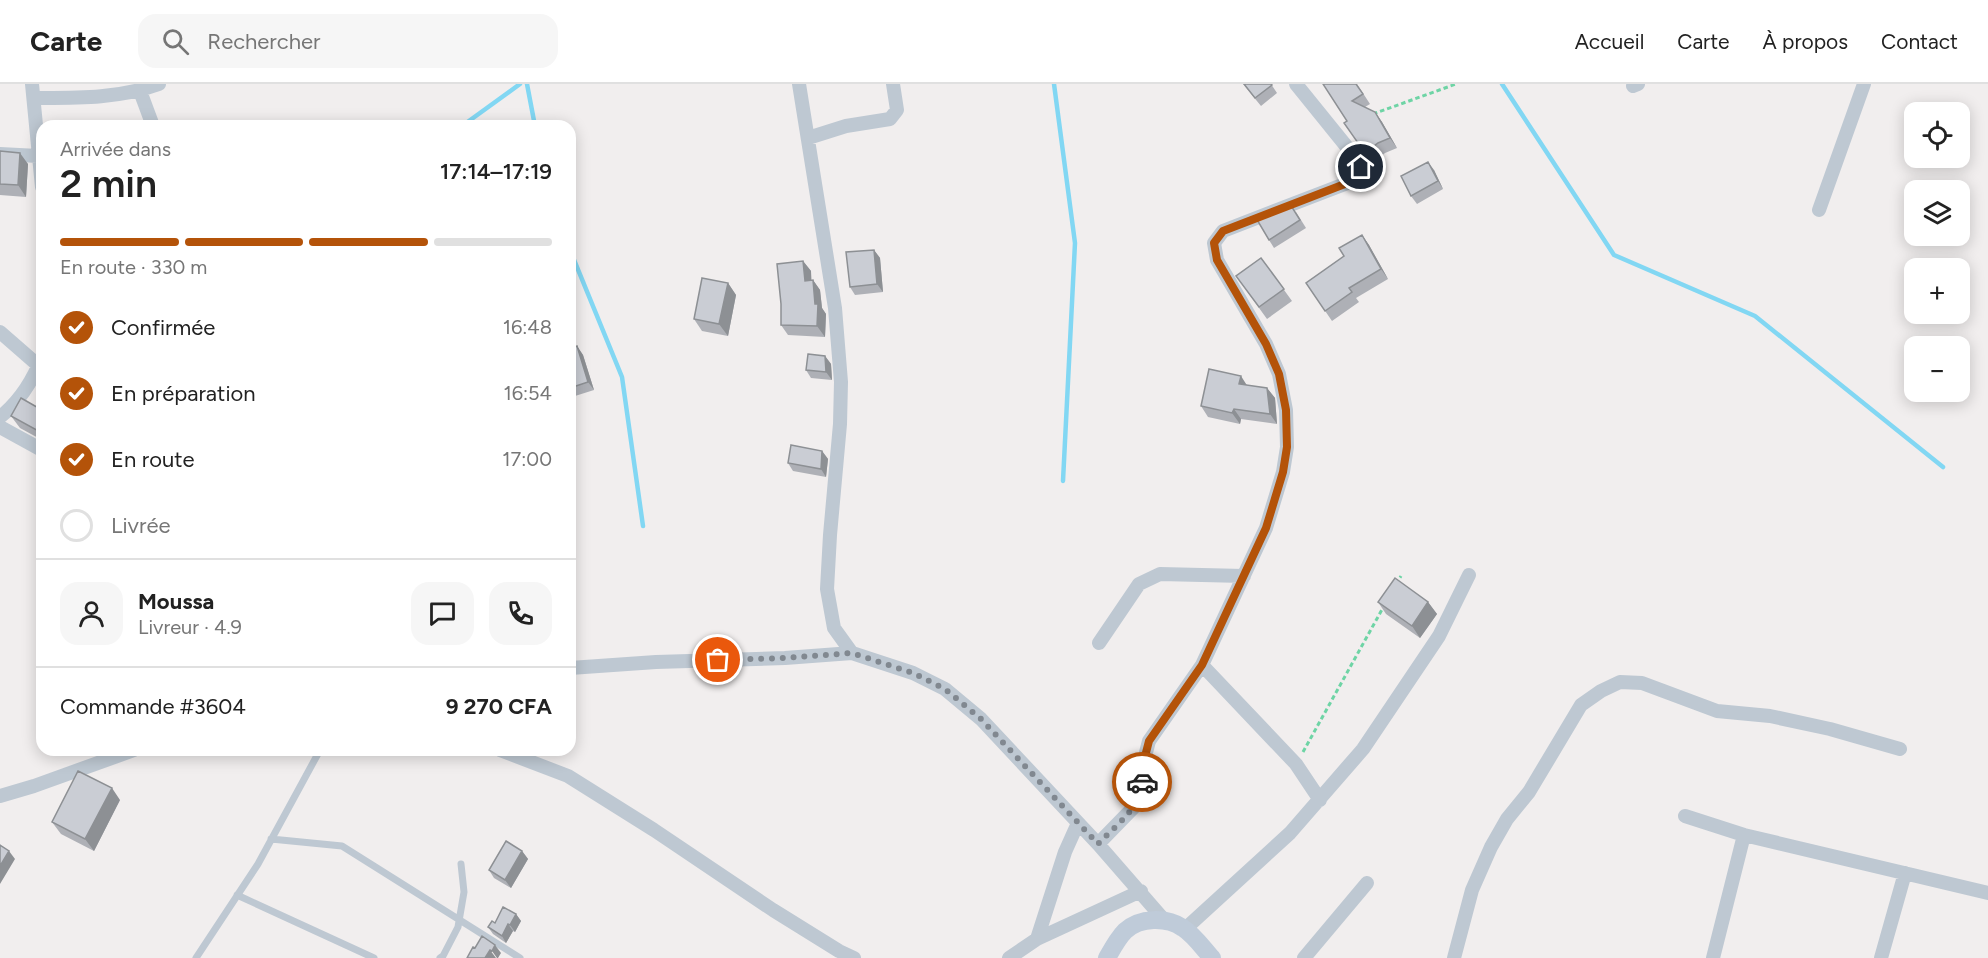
<!DOCTYPE html>
<html lang="fr">
<meta charset="utf-8">
<style>
:root{--surface:#fff;--page:#f6f6f6;--text:#222;--muted:#767676;--line:#e0e0e0;--accent:#b45309}
body{margin:0;font-family:Figtree,sans-serif;background:var(--page);color:var(--text);height:100vh;display:flex;flex-direction:column;font-size:22px;white-space:nowrap}
*{box-sizing:border-box;margin:0}
p{font-size:20px;color:var(--muted)}
.icon{flex:none;width:33px;height:33px;fill:none;stroke:currentColor;stroke-width:2;stroke-linecap:round;stroke-linejoin:round}
.map{position:relative;flex:1;overflow:hidden}
.side{position:absolute;left:36px;top:36px;width:540px;height:636px;display:flex;flex-direction:column;background:var(--surface);border-radius:18px;box-shadow:0 3px 15px #0003}
.side>*{flex:none}
.fabs{position:absolute;left:1904px;top:18px;display:grid;gap:12px}
.fabs a{display:grid;place-items:center;width:66px;height:66px;border-radius:12px;background:var(--surface);box-shadow:0 3px 15px #0003;font-size:30px}
.pin{position:absolute;display:grid;place-items:center;width:51px;height:51px;color:#fff;margin:-26px;border:3px solid #fff;border-radius:50%;box-shadow:0 2px 6px #0007}
.courier{position:absolute;display:grid;place-items:center;width:60px;height:60px;margin:-30px;border:4px solid #b45309;border-radius:50%;background:#fff;color:#222;box-shadow:0 2px 8px #0007}
.headline em{font-style:normal;font-weight:600}
.headline div{display:flex;flex-direction:column-reverse}
.headline{display:flex;align-items:center;justify-content:space-between;height:102px;padding:0 24px}
h1{font-size:39px;font-weight:600;line-height:45px}
.bar{display:grid;grid-template-columns:repeat(4,1fr);gap:9px 6px;align-content:center;height:72px;padding:0 24px}
.bar i{height:8px;border-radius:4px;background:var(--line)}
.bar .active{background:var(--accent)}
.bar p{grid-column:span 4}
.line{display:flex;align-items:center;gap:15px;padding:0 24px;border-top:2px solid var(--line)}
.line div{flex:1}
.round{display:grid;place-items:center;flex:none;width:63px;height:63px;border-radius:18px;background:var(--page)}
ol{padding:0 24px;list-style:none}
li{display:flex;align-items:center;gap:18px;height:66px}
li p{margin-inline-start:auto}
li .icon{padding:6px;border-radius:50%;background:var(--accent);color:#fff;stroke-width:4}
li:last-child{color:var(--muted)}
li i{width:33px;height:33px;border:3px solid var(--line);border-radius:50%}
header{display:flex;align-items:center;gap:36px;box-sizing:border-box;height:84px;padding:0 30px;background:var(--surface);border-bottom:2px solid var(--line)}
header strong{font-size:28px}
nav{display:flex;gap:33px;margin-inline-start:auto;font-size:21px}
.search{width:420px;height:54px;background:var(--page);display:flex;align-items:center;gap:15px;box-sizing:border-box;padding:0 21px;border-radius:18px;color:var(--muted);font-size:22px}
.map>svg:first-child{display:block}
.lines{fill:none;stroke-linecap:round;stroke-linejoin:round}
.stream{stroke:#82d7f3;stroke-width:4.5}
.path{stroke:#6ed4a5;stroke-width:3;stroke-dasharray:4.5 3;stroke-linecap:butt}
.lane{stroke:#bec8d2;stroke-width:7}
.street{stroke:#bec8d2;stroke-width:14}
.secondary{stroke:#bfcbd9;stroke-width:18}
.wall{fill:#aeb0b6}
.shaded-wall{fill:#8d9094}
.building{fill:#cacdd4;stroke:#8d9094;stroke-width:1.5}
.done{stroke:#818890;stroke-width:6;stroke-dasharray:0 10.8}
.route{stroke:#b45309;stroke-width:8}
</style>
<header>
<strong>Carte</strong>
<div class="search"><svg class="icon" aria-label="search" viewBox="0 0 24 24"><circle cx="10" cy="10" r="6"/><path d="M15 15l6 6"/></svg>Rechercher</div>
<nav><a>Accueil</a><a>Carte</a><a>À propos</a><a>Contact</a></nav>
</header>
<div class="map">
<svg width="1988" height="874" viewBox="0 0 1988 874">
<rect width="100%" height="100%" fill="#f1eeee"/>
<g class="lines">
<!-- stream -->
<path class="stream" d="M527,0L535,42
M1054,0L1075,159L1063,397
M1502,0L1614,171L1755,232L1943,383
M462,42L520,0
M570,166L622,293L643,442"/>
<!-- path -->
<path class="path" d="M1373,30L1456,0
M1396,500L1401,492
M1303,668L1384,522"/>
<!-- lane -->
<path class="lane" d="M271,755L342,762L520,874
M237,811L374,874
M196,874L258,780L320,666
M440,874L443,872L458,843L464,808L461,780"/>
<!-- street -->
<path class="street" d="M32,0L42,103
M799,0L835,224L841,298L840,340L830,451L827,505L834,544L852,569L913,589L945,605L981,635L1098,760L1165,837
M1633,2L1638,0
M140,7L153,42
M34,14C77,14 118,15 159,0
M808,54L846,42L890,35L897,26L893,0
M0,70L38,72
M1819,126L1864,0
M0,248L39,282
M0,333C19,318 33,296 42,273
M0,343L42,366
M1099,559L1139,500L1160,490L1244,492
M1202,581L1296,680L1320,716
M570,584L656,578L785,574L852,569
M500,666L568,692L654,746L773,826L839,867L854,874
M0,712L34,702L134,666
M1685,732L1744,751L1988,809
M1098,760L1134,723L1143,702L1142,684L1149,657L1202,581L1266,444L1283,388L1287,363L1286,326L1279,290L1266,260L1217,176L1214,159L1223,147L1350,98L1358,92L1361,83L1355,73L1296,0
M1185,845L1290,749L1363,665L1439,552L1469,491
M1037,855L1065,768L1078,739
M1009,874L1037,855L1141,807
M1304,874L1367,799
M1454,874L1472,806L1491,763L1507,735L1529,708L1581,621L1601,607L1620,598L1642,599L1717,627L1770,632L1830,645L1900,665
M1713,874L1744,751
M1881,874L1905,789"/>
<!-- secondary -->
<path class="secondary" d="M1107,874C1112,865 1118,854 1125,847C1140,833 1167,833 1183,844C1194,851 1203,864 1212,874"/>
</g>
<!-- wall -->
<path class="wall" d="M1243,0H1271L1277,9L1261,22Z
M1323,0H1357L1370,20L1365,23L1375,28L1382,38L1397,64L1385,69L1372,79L1344,39L1347,37Z
M0,67L28,80L26,113L0,111Z
M1434,86L1443,105L1417,120L1411,112Z
M1296,128L1306,144L1274,164L1269,156Z
M1362,151L1369,161L1388,195L1356,214L1359,218L1332,237L1306,199L1344,172Z
M874,166L880,174L883,208L855,211L850,203Z
M1261,174L1292,217L1267,235L1236,192Z
M803,177L811,187V196H813L820,206L822,224L826,230L825,253L788,251L781,241Z
M728,199L736,211L728,252L702,247L694,235Z
M577,262L583,271L594,306L575,312L570,304Z
M825,272L831,280L832,296L811,294L806,286Z
M1247,301L1267,304L1275,314L1277,340L1241,335L1240,340L1208,333L1201,322Z
M42,326V356L20,344L11,332Z
M822,367L828,375L826,393L793,387L788,379Z
M1378,518H1428L1437,530L1420,554L1386,530Z
M120,716L94,767L61,750L52,738Z
M522,767L528,775L511,804L494,794L489,786Z
M516,830L521,837L515,848L513,847L506,859L493,850L488,843L495,839Z"/>
<!-- shaded-wall -->
<path class="shaded-wall" d="M1375,28L1382,38L1397,64L1390,54Z
M20,69L28,80L26,113L18,101Z
M1428,78L1434,86L1443,105L1438,97Z
M1362,151L1369,161L1388,195L1381,185Z
M874,166L880,174L883,208L877,200Z
M803,177L811,187L812,207L805,197Z
M813,196L820,206L822,224L826,230L825,253L817,242Z
M728,199L736,211L728,252L719,240Z
M577,262L583,271L594,306L588,298Z
M825,272L831,280L832,296L826,288Z
M1241,292L1248,303L1239,300Z
M1267,304L1275,314L1277,340L1270,330Z
M1234,325L1241,335L1240,340L1232,329Z
M822,367L828,375L826,393L821,385Z
M1428,518L1437,530L1420,554L1412,542Z
M112,704L120,716L94,767L85,755Z
M9,767L15,775L0,800V782Z
M522,767L528,775L511,804L505,796Z
M516,830L521,837L515,848L510,841Z
M508,840L513,847L506,859L502,852Z
M495,861L501,869L498,874H497L492,867Z
M490,866L496,874H485Z"/>
<!-- building -->
<path class="building" d="M1244,0H1271L1272,1L1255,14Z
M1323,0H1356L1363,10L1352,17L1375,28L1390,54L1378,59L1365,69L1344,39L1347,37Z
M0,67L20,69L18,101L0,100Z
M1428,78L1438,97L1411,112L1401,92Z
M1290,120L1300,136L1269,156L1256,134Z
M1362,151L1381,185L1349,204L1352,208L1325,227L1306,199L1344,172L1339,164Z
M874,166L877,200L850,203L846,168Z
M1261,174L1284,205L1259,223L1236,192Z
M803,177L805,197L813,196L815,220H818L817,242L781,241V220L777,180Z
M702,194L728,199L719,240L694,235Z
M577,262L588,298L570,304V265Z
M808,270L825,272L826,288L806,286Z
M1209,285L1241,292L1239,300L1267,304L1270,330L1234,325L1232,329L1201,322Z
M21,314L42,326V349L11,332Z
M791,361L822,367L821,385L788,379Z
M1395,494L1428,518L1412,542L1378,518Z
M78,687L112,704L85,755L52,738Z
M506,757L522,767L505,796L489,786Z
M0,761L9,767L0,782Z
M503,823L516,830L510,841L508,840L502,852L488,843L492,837L495,839Z
M482,852L495,861L492,867L490,866L485,874H467L473,863L475,864Z"/>
<g class="lines">
<!-- done -->
<path class="done" d="M718,576L785,574L852,569L913,589L945,605L981,635L1098,760C1114,743 1142,723 1142,698"/>
<!-- route -->
<path class="route" d="M1142,698V684L1149,657L1202,581L1266,444L1283,388L1287,363L1286,326L1279,290L1266,260L1217,176L1214,159L1223,147L1350,98L1358,92L1361,83"/>
</g>
</svg>
<div class="fabs">
<a><svg class="icon" aria-label="locate" viewBox="0 0 24 24"><circle cx="12" cy="12" r="6"/><path d="M12 2v4M12 18v4M2 12h4M18 12h4"/></svg></a>
<a><svg class="icon" aria-label="layers" viewBox="0 0 24 24"><path d="M12 4l9 5-9 5-9-5zM3 14l9 5 9-5"/></svg></a>
<a>+</a>
<a>−</a>
</div>
<div class="pin" style="left:718px;top:576px;background:#ea580c"><svg class="icon" aria-label="bag" viewBox="0 0 24 24"><path d="M5 8h14l-1 12H6zM9 8a3 3 0 0 1 6 0"/></svg></div>
<div class="pin" style="left:1361px;top:83px;background:#1f2937"><svg class="icon" aria-label="home" viewBox="0 0 24 24"><path d="M3 11l9-7 9 7M6 9v11h12V9"/></svg></div>
<div class="courier" style="left:1142px;top:698px"><svg class="icon" aria-label="car" viewBox="0 0 24 24"><path d="M5 17H2v-5l4-1 3-4h7l3 4 3 1v5h-3M9 17h6M6 11h13"/><circle cx="7" cy="17" r="2"/><circle cx="17" cy="17" r="2"/></svg></div>
<section class="side">
<div class="headline"><div><h1>2 min</h1><p>Arrivée dans</p></div><em>17:14–17:19</em></div>
<div class="bar"><i class="active"></i><i class="active"></i><i class="active"></i><i></i><p>En route · 330 m</p></div>
<ol>
<li><svg class="icon" aria-label="check" viewBox="0 0 24 24"><path d="M5 12l5 5 9-10"/></svg>Confirmée<p>16:48</p></li>
<li><svg class="icon" aria-label="check" viewBox="0 0 24 24"><path d="M5 12l5 5 9-10"/></svg>En préparation<p>16:54</p></li>
<li><svg class="icon" aria-label="check" viewBox="0 0 24 24"><path d="M5 12l5 5 9-10"/></svg>En route<p>17:00</p></li>
<li><i></i>Livrée</li>
</ol>
<div class="line" style="height:108px"><a class="round"><svg class="icon" aria-label="person" viewBox="0 0 24 24"><circle cx="12" cy="8" r="4"/><path d="M4 21q1-7 8-7t8 7"/></svg></a><div><b>Moussa</b><p>Livreur · 4.9</p></div><a class="round"><svg class="icon" aria-label="chat" viewBox="0 0 24 24"><path d="M4 5h16v11H9l-5 4z"/></svg></a><a class="round"><svg class="icon" aria-label="phone" viewBox="0 0 24 24"><path d="M5 4h4l2 5-3 2q2 4 5 5l2-3 5 2v4C11 20 4 13 5 4z"/></svg></a></div>
<div class="line" style="height:78px"><div>Commande #3604</div><b>9 270 CFA</b></div>
</section>
</div>
